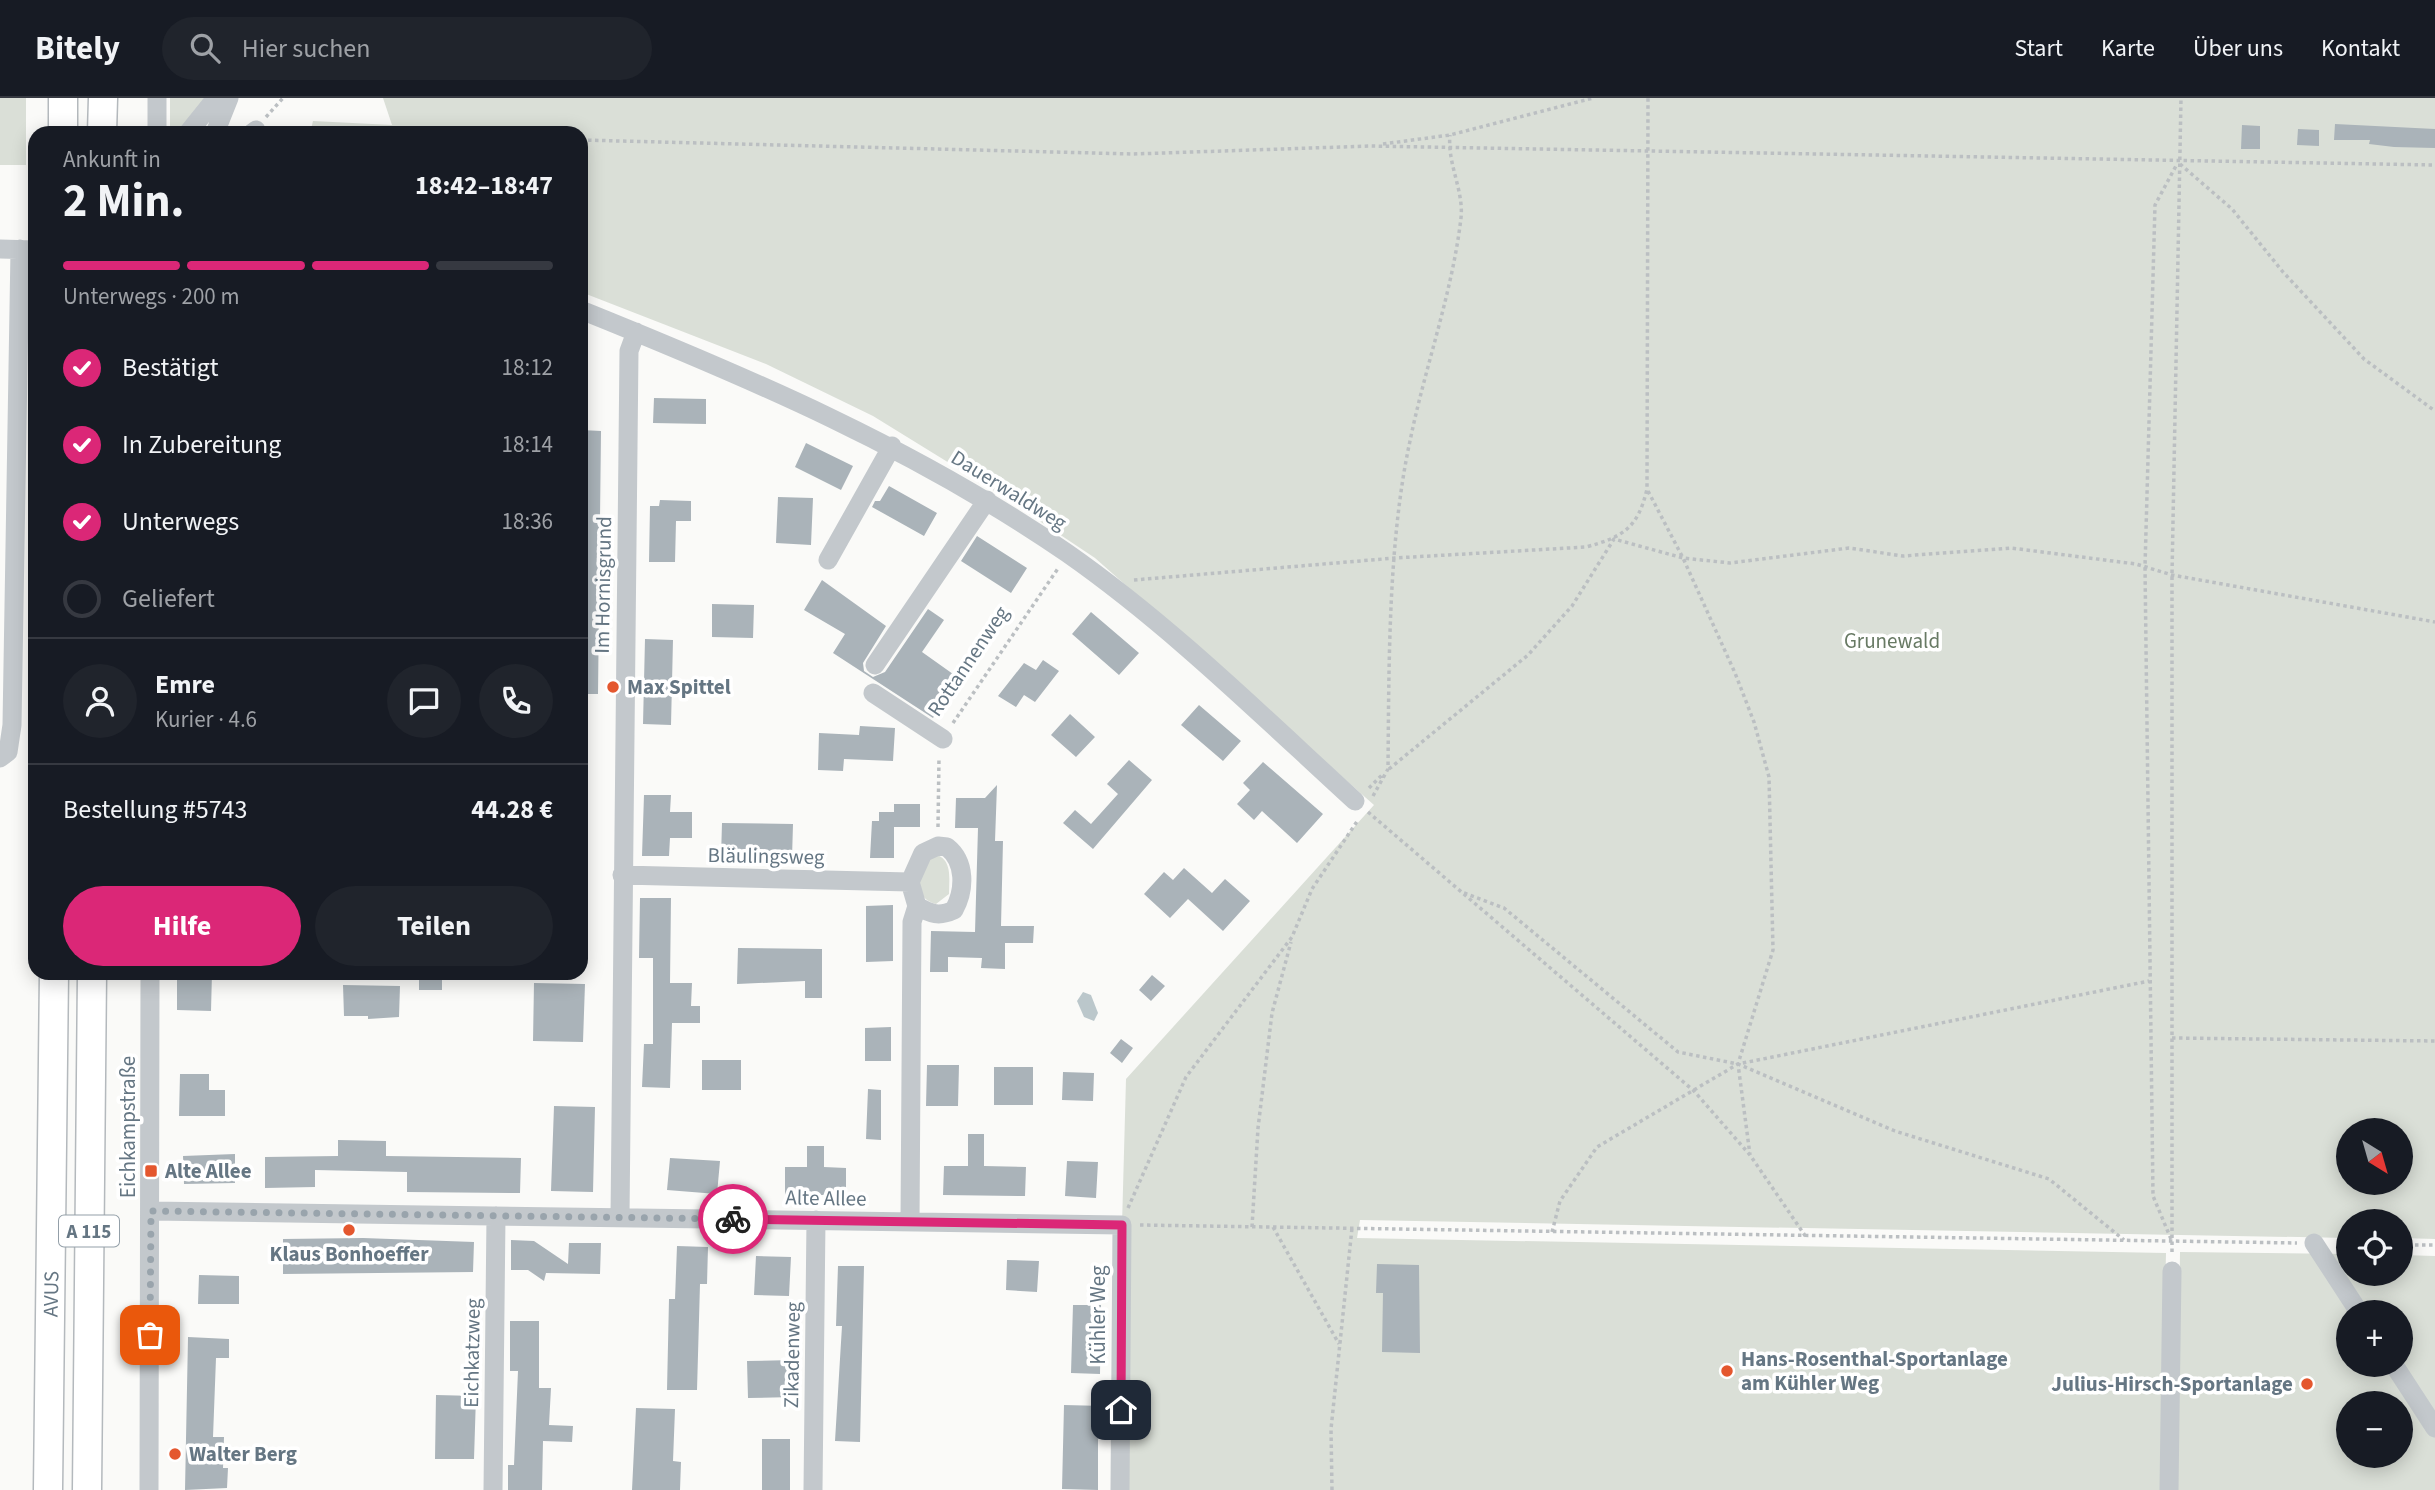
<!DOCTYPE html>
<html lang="de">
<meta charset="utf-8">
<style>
:root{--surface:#171b24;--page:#20242c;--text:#f1f3f6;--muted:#9ea1a6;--line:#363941;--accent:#db2777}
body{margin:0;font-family:"Source Sans 3",sans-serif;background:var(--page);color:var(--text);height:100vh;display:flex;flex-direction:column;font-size:26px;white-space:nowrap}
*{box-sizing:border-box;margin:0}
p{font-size:23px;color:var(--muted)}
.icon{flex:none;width:38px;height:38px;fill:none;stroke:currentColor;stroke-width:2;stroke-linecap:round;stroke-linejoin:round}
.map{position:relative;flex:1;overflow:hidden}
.side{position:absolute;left:28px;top:28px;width:560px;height:854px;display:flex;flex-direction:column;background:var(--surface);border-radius:21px;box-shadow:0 4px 18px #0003}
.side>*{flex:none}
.needle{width:46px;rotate:143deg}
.controls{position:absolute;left:2336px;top:1020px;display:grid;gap:14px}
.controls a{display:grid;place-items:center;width:77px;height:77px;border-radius:50%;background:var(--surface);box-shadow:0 4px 18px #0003;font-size:35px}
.pin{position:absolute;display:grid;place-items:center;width:60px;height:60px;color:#fff;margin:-30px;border-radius:14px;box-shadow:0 4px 10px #0006}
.courier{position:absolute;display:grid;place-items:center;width:70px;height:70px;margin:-35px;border:5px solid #db2777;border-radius:50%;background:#fff;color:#222;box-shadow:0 2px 9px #0007}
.overview em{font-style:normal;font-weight:700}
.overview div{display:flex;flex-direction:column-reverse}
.overview{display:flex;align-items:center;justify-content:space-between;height:119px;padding:0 35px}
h1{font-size:46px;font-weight:700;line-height:52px}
.bar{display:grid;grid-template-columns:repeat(4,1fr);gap:10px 7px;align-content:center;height:84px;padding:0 35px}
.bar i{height:9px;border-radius:5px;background:var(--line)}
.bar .selected{background:var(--accent)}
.bar p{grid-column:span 4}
.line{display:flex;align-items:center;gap:18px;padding:0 35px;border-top:2px solid var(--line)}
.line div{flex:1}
.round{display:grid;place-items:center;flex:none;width:74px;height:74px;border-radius:37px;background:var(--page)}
ol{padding:0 35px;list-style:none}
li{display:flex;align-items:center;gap:21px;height:77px}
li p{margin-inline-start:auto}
li .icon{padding:7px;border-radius:50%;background:var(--accent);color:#fff;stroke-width:4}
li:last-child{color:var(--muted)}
li i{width:38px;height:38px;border:4px solid var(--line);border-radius:50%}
.action{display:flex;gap:14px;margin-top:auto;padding:14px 35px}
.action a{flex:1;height:80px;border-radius:42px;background:var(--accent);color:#fff;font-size:28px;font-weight:700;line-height:80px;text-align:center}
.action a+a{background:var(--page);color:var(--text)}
header{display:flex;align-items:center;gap:42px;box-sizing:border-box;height:98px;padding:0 35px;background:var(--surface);border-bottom:2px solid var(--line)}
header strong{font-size:33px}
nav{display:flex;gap:38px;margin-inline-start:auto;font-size:24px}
.search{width:490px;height:63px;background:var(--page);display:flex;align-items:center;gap:18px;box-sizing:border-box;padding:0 24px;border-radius:38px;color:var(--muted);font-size:26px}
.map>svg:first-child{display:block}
.green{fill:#dadfd7;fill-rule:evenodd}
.water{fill:#bbc7cb}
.building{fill:#aab3b9}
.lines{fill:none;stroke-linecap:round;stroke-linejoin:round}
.highway-casing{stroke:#b4b9bd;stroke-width:31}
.path{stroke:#bbbfc2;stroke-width:3.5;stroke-dasharray:3.5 3.5;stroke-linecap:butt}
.minor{stroke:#c3c8cc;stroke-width:19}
.highway{stroke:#fff;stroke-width:28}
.done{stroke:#99a4ac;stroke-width:7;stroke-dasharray:0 12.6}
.route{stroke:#db2777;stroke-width:9}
.poi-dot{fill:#e4572e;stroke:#fff;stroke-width:2.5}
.labels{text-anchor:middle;stroke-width:7;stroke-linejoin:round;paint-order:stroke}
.shield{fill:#fff;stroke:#939fa8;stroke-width:2}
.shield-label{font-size:19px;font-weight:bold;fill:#657683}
.street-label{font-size:21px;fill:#657683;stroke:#fff}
.park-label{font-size:21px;fill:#687a64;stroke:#fff}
.poi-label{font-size:21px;font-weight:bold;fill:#657683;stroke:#fff;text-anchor:start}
</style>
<header>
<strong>Bitely</strong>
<div class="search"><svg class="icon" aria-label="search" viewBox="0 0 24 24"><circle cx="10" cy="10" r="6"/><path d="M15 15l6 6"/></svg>Hier suchen</div>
<nav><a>Start</a><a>Karte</a><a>Über uns</a><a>Kontakt</a></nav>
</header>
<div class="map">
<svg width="2435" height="1392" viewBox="0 0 2435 1392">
<rect width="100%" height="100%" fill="#fafaf8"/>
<!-- green -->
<path class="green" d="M0,0H26V67H0Z
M170,0H208L180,35H170Z
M383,0H2435V1141L2401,1140V1124H2348V1140L1360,1122L1357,1140L2166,1155L2161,1392H1121L1122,1127L1126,981L1374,707L1095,460L993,392L873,318L766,266L581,194V35H310L313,23L392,27ZM2348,1032H2401V1085H2348Z
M935,756C953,762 949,780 949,796L936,806C916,801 920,785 920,768Z
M2180,1154L2348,1156V1176H2401V1157L2435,1158V1392H2177ZM2348,1214H2401V1267H2348ZM2348,1306H2401V1358H2348Z"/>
<!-- water -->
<path class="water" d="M1083,894L1091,897L1098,915L1094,923L1084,919L1077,903Z"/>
<!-- building -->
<path class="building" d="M2335,26L2435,31V50L2394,49L2369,46L2370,42H2334Z
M2242,27L2260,28V51H2241Z
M2298,31L2319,32V48L2297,47Z
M654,300L706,301V326L653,325Z
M581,332L601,333L598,596H581Z
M806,345L853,368L841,392L795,369Z
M889,388L937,415L924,438L872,409L875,403H880Z
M778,399L813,400L811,447L776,445Z
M660,402L691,403V423H676L675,464H649L650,408H659Z
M977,438L1027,470L1011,495L961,463Z
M822,482L886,528L863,565L864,573L873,579L885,574L928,511L944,522L922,554L960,581L933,620L833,555L845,536L804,512Z
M712,506L754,507L753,540L712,539Z
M1091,514L1139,555L1119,577L1072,536Z
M645,541L673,542L671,627L643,626Z
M1043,562L1059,573L1035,604L1024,597L1016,609L998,598L1024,565L1036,572Z
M1199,607L1241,643L1223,663L1181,627Z
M1070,616L1095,639L1076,659L1051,637Z
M860,628L895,630L893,663L844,661L843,673L818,672L819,635L859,637Z
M1129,662L1152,682L1093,751L1063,725L1075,712L1091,726L1118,696L1107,686Z
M1263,664L1323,716L1297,745L1262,713L1254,722L1237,706L1250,692L1243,685Z
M997,687L995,743H1003L1001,828H1034L1033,845H1005V871L981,870L982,860L948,859V874H930L931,833L975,834L978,730H955L956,700H985Z
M644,697H671L670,714H692V740H670L669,758H642Z
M894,706H920V729H894V760H870L872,723H879V714H894Z
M722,725L793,726L792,760L721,759Z
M1184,770L1212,795L1225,781L1250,803L1223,833L1188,801L1170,820L1144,796L1164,774L1173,782Z
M640,800H671L670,885H692L691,908H700V925H672L670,990L642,989L644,946H653V860H639Z
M893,807V863L866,864V808Z
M738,850L822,851V900H805V883L737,886Z
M177,875H212L211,913L177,912Z
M419,875H442V892H419Z
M1152,877L1165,888L1151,903L1139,892Z
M534,885L585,886L583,944L533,943Z
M343,887L400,888L399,919L368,921V918H344Z
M891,929V963H865V930Z
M1121,941L1133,950L1122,965L1110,955Z
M702,962H741V992H702Z
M927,967H959L958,1008H926Z
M994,969H1033V1007H994Z
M1063,974L1094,975L1093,1003L1062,1002Z
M180,976H209V992H225V1018H179Z
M868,991L881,992V1042L866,1041Z
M554,1008L595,1009L593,1094L551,1093Z
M968,1036H984V1068L1026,1069L1025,1098L943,1097L944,1068H968Z
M338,1042L386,1043V1058L521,1060L520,1095L407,1094V1074L315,1072V1089L265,1090V1059L338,1058Z
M807,1048H824V1069L846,1070V1097H785V1069H807Z
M235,1056V1085L184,1086L183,1058Z
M670,1060L720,1063L717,1096L667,1092Z
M1067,1063L1098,1064L1096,1100L1065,1098Z
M363,1140L474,1144L473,1174L283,1176V1141Z
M511,1142L534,1143L568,1166L569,1145H601L600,1176L546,1175L544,1183L528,1172H511Z
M677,1148L708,1149L707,1186H700L697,1292H667L669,1201H675Z
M756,1158L791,1159L789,1198L754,1197Z
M1007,1162L1039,1163L1037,1194L1006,1192Z
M1377,1166L1419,1167L1420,1255L1382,1254L1383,1195H1376Z
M838,1168H864L860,1344L835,1343L842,1228H836Z
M199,1177L239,1178V1206H198Z
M1073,1207H1101L1100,1276L1071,1275Z
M510,1223H539V1290H551L549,1327L573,1328L572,1344L543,1343L542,1392H508V1367H514L518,1273H510Z
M188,1239L229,1241V1260H216L213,1339H224L223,1370H228L227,1390L185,1392Z
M794,1262V1299L748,1300L747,1263Z
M436,1297L476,1298L474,1361H435Z
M1064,1307L1104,1308L1102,1341H1098V1392L1062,1391Z
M636,1310L675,1311L673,1363L681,1364L680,1392H632Z
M762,1341H790V1392H762Z"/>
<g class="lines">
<defs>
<path id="highway" d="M63,35V0
M102,35L103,0
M48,1392L54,875
M87,1392L92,875"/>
</defs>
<!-- highway casing -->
<use href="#highway" class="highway-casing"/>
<!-- path -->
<path class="path" d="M266,19L283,0
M275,32L402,35
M581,42L1133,56L1371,48L2435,67
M1383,46L1450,37L1593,0
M2180,66L2232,111L2283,174L2364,261L2435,313
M1648,393L1683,460L1735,575L1754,624L1769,679L1773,852L1738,966L1750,1057
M1134,482L1395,460L1586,449C1623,439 1638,430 1647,391L1648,0
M953,625L1059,469
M1389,671L1528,557L1572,508L1614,441L1683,460L1730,465L1849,450L1903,458L2011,450L2136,466L2172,477L2435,524
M1369,690L1383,676
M1373,698L1388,671C1389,568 1388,444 1410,343C1425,269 1452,196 1461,120C1464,93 1447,65 1450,37
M1368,714L1694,993L1750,1057L1806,1139
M938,729L939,660
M1464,795L1504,810L1678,954L1738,966L1895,1033L2049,1081L2124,1142
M2172,940L2435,943
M1128,1110L1186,979L1292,839L1312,791L1358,722
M1140,1127L2297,1145
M1252,1129L1258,1030L1272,915L1291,844
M1273,1129L1339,1246
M1552,1134L1560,1103L1597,1049L1738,966L2149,883
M2171,1141L2153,1098L2145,469L2155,107L2177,66
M2337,1146H2348
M2401,1147H2435
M2172,1154V477L2181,0
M1332,1392L1331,1331L1352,1130"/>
<!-- minor -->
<path class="minor" d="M157,35V0
M188,35L216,0
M215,35L229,0
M252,35L256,32
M0,151L35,152
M581,212C750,280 916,351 1067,455C1170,527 1262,618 1355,703
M828,462L892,348
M875,567L987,402
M873,595L943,641
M0,660L8,654L12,627L20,151
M938,748L947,749C966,764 965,792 954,812C939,819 931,816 917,808L910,784L923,755Z
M622,777L910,784
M151,1113L1122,1127L1120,1392
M620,1119L629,253L636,234
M910,1124L912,824L917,808
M2314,1145L2359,1214
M2394,1267L2435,1330
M149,1392L150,875
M493,1392L496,1118
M813,1392L816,1122
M2169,1392L2172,1173"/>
<!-- highway -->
<use href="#highway" class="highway"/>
</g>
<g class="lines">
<!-- done -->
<path class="done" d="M150,1237L151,1113L733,1121"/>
<!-- route -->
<path class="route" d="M733,1121L1122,1127L1121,1312"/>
</g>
<!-- markers -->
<g class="poi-dot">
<circle cx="613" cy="589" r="7"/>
<rect x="144" y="1066" width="14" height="14" rx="3.5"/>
<circle cx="349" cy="1132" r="7"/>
<circle cx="1727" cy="1273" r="7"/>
<circle cx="2307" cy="1286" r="7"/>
<circle cx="175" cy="1356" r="7"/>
</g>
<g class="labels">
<!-- shield labels -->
<rect class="shield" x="59" y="1117.5" width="60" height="31" rx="5"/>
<g class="shield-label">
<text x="89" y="1140">A 115</text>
</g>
<!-- street labels -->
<g class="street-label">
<text transform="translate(1009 392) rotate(32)" y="7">Dauerwaldweg</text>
<text transform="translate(603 487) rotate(-89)" y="7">Im Hornisgrund</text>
<text transform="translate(968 563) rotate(-56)" y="7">Rottannenweg</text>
<text transform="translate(766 758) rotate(1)" y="7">Bläulingsweg</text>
<text transform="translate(128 1029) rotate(-90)" y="7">Eichkampstraße</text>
<text transform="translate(826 1100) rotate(1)" y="7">Alte Allee</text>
<text transform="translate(51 1196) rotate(-89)" y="7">AVUS</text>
<text transform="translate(1098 1217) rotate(-90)" y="7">Kühler Weg</text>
<text transform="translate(472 1255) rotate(-89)" y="7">Eichkatzweg</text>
<text transform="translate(792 1257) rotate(-89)" y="7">Zikadenweg</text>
</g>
<!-- park labels -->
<g class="park-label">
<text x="1892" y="550">Grunewald</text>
</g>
<!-- poi labels -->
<g class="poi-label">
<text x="627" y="596">Max Spittel</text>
<text x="165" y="1080">Alte Allee</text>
<text x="349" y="1163" text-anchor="middle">Klaus Bonhoeffer</text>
<text x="1741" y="1268">Hans-Rosenthal-Sportanlage<tspan x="1741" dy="24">am Kühler Weg</tspan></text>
<text x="2293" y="1293" text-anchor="end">Julius-Hirsch-Sportanlage</text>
<text x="189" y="1363">Walter Berg</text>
</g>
</g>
</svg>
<div class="controls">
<a><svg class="needle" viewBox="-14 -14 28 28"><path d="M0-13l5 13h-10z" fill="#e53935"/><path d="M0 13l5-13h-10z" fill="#9ea1a6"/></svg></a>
<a><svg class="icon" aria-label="locate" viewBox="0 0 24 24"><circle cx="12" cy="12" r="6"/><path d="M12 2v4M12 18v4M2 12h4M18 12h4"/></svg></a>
<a>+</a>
<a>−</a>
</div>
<div class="pin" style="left:150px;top:1237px;background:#ea580c"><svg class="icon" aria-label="bag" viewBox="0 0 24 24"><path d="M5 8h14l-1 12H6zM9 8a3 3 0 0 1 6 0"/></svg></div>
<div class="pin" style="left:1121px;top:1312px;background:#1f2937"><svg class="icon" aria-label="home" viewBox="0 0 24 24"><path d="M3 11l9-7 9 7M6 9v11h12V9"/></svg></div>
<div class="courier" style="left:733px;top:1121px"><svg class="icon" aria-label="bike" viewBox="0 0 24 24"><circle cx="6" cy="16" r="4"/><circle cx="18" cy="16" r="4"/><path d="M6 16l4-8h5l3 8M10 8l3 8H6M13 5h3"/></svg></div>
<section class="side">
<div class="overview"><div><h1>2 Min.</h1><p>Ankunft in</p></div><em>18:42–18:47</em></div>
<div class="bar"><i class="selected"></i><i class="selected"></i><i class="selected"></i><i></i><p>Unterwegs · 200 m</p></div>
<ol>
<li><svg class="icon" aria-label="check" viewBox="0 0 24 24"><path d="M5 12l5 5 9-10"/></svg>Bestätigt<p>18:12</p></li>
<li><svg class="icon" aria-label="check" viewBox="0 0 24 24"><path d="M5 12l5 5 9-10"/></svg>In Zubereitung<p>18:14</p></li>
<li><svg class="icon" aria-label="check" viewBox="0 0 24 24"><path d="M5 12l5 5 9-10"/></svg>Unterwegs<p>18:36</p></li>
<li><i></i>Geliefert</li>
</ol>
<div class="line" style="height:126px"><a class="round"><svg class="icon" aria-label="person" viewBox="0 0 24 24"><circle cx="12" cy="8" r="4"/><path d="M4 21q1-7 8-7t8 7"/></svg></a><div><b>Emre</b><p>Kurier · 4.6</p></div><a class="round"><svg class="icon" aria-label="chat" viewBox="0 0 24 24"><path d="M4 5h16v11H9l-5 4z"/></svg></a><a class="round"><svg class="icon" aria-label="phone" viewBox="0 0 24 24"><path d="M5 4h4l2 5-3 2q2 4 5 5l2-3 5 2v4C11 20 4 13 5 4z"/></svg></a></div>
<div class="line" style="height:91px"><div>Bestellung #5743</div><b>44.28 €</b></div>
<div class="action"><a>Hilfe</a><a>Teilen</a></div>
</section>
</div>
